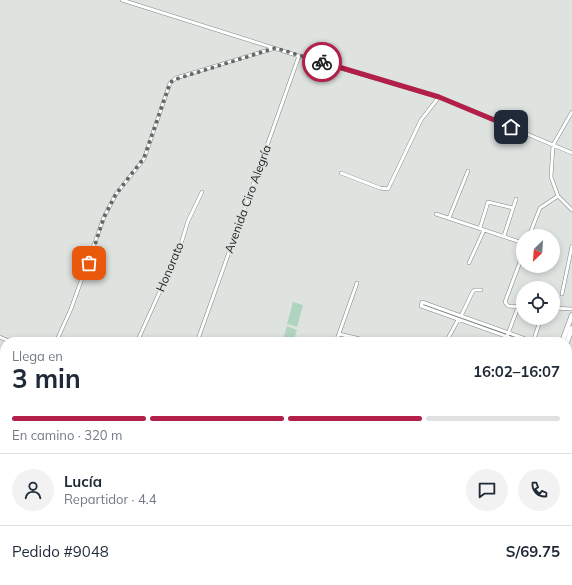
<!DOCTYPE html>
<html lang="es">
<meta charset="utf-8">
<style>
:root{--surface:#fff;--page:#f2f2f3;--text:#1f2937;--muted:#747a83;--line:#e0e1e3;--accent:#b22049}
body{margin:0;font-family:Mulish,sans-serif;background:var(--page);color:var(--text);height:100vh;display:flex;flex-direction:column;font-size:15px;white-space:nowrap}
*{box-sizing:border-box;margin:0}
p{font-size:13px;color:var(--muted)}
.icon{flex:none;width:22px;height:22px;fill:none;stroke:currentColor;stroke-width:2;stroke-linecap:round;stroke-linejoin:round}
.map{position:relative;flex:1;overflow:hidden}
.sheet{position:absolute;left:0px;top:337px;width:572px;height:248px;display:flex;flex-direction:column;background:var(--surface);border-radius:16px 16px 0 0;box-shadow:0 2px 6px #0003}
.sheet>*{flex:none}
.needle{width:26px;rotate:205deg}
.buttons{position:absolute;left:516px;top:229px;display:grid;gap:8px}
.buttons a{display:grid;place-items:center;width:44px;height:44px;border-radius:50%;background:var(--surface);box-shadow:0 2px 6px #0003;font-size:20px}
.pin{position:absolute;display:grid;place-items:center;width:34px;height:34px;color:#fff;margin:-17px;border-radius:8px;box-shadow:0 2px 6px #0006}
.courier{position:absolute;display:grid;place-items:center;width:40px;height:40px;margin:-20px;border:3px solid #b22049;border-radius:50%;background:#fff;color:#222;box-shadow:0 1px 5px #0007}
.headline em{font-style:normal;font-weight:700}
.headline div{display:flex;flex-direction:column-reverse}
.headline{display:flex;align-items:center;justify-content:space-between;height:68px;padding:0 12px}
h1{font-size:26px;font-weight:700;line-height:30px}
.bar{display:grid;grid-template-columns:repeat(4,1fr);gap:6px 4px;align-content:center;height:48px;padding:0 12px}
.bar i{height:5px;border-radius:3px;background:var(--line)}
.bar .current{background:var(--accent)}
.bar p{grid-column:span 4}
.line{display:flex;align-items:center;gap:10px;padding:0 12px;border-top:1px solid var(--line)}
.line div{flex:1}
.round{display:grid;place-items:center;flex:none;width:42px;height:42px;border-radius:21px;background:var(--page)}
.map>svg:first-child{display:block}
.built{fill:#cdd8d1}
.green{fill:#afd5c1}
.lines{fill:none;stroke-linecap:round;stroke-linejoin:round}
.street-casing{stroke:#818683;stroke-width:4}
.secondary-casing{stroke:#818683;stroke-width:5.5}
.street{stroke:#fff;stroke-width:3}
.secondary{stroke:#fff;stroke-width:4.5}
.done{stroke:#656866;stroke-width:4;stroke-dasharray:0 7.2}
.route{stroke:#b22049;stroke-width:5}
.labels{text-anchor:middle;stroke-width:4;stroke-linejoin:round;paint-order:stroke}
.street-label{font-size:12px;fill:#242524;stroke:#dee3e0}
</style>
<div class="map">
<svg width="572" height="585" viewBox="0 0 572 585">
<rect width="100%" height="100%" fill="#dee3e0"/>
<!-- built -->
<path class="built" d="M570,362L572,363V468L567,464V363Z
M518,580H548L546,585H528Z"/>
<!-- green -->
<path class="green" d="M293,302L303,305L297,327L287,324Z
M287,326L297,330L293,342H282Z"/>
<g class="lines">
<defs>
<path id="street" d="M122,0L299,56L439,97L572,153
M572,112L553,145L551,177L558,196L572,210
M341,173L380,188L388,189L421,120L439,97
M436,214L523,243
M449,218L468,171
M480,228L488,202L513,208
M504,236L516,199
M529,236L540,208L558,196
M523,254L505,302L508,306L523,307
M469,263L484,230
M562,294L572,246
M553,308L572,309
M461,316L473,291L475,290H481
M339,334L373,342
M0,337L11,342
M137,341L198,339L213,342
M56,342L71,309L104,217L116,194L144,159L170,83L176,78L275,48
M137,342L180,247L188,221L202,192
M197,342L299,56
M336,342L357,283
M446,342L458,320
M505,342L518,307
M522,342L421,306L422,302L534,342
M533,342L541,318
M567,355L572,356
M0,431L5,433
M0,454L5,445
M567,469L572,473
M567,480L572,475
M567,514L572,509
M0,531L5,533
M567,540L572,537
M567,560L572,563
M0,568L5,570
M27,580L38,585
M139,580L170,585
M402,580L412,584
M482,580L493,585
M1,585L5,574
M40,585L42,580
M176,585L178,580
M209,585L211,580
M296,585L297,580
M312,585L315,580"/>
<path id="secondary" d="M562,342L572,315
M567,342L572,328
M0,499L5,501
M0,502L5,505
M164,580L174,585
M227,585L229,580
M410,585L412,580
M413,585L416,580"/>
</defs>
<!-- street casing -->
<use href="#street" class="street-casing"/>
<!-- secondary casing -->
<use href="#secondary" class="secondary-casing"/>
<!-- street -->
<use href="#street" class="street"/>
<!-- secondary -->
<use href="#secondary" class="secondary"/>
</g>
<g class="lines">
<!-- done -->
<path class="done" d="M89,263L104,217L116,194L144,158L170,83L173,80L275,48L322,62"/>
<!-- route -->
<path class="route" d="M322,62L439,97L511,127"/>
</g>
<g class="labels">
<!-- street labels -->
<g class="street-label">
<text transform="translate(248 199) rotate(-70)" y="4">Avenida Ciro Alegría</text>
<text transform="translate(170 267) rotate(-67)" y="4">Honorato</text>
</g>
</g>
</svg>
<div class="buttons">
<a><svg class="needle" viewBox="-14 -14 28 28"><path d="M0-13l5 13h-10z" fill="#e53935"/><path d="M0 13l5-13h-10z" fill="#747a83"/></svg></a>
<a><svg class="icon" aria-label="locate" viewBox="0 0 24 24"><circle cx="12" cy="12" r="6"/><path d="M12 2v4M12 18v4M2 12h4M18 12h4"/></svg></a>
</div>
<div class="pin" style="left:89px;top:263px;background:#ea580c"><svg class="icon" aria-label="bag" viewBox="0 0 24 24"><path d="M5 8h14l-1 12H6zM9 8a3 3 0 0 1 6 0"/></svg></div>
<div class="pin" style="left:511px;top:127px;background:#1f2937"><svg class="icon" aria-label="home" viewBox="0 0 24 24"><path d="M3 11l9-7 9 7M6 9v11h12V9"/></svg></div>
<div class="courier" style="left:322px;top:62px"><svg class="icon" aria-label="bike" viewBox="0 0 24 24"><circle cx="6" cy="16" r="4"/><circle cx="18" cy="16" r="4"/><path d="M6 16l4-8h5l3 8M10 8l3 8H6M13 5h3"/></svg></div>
<section class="sheet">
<div class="headline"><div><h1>3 min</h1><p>Llega en</p></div><em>16:02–16:07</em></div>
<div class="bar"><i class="current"></i><i class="current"></i><i class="current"></i><i></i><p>En camino · 320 m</p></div>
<div class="line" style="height:72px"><a class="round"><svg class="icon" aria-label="person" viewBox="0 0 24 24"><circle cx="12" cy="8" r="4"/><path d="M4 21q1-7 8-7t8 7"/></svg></a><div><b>Lucía</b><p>Repartidor · 4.4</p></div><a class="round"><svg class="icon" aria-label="chat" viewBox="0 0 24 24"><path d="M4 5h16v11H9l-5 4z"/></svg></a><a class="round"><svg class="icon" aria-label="phone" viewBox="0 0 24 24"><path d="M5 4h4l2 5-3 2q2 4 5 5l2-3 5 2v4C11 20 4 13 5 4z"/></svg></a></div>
<div class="line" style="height:52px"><div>Pedido #9048</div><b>S/69.75</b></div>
</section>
</div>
